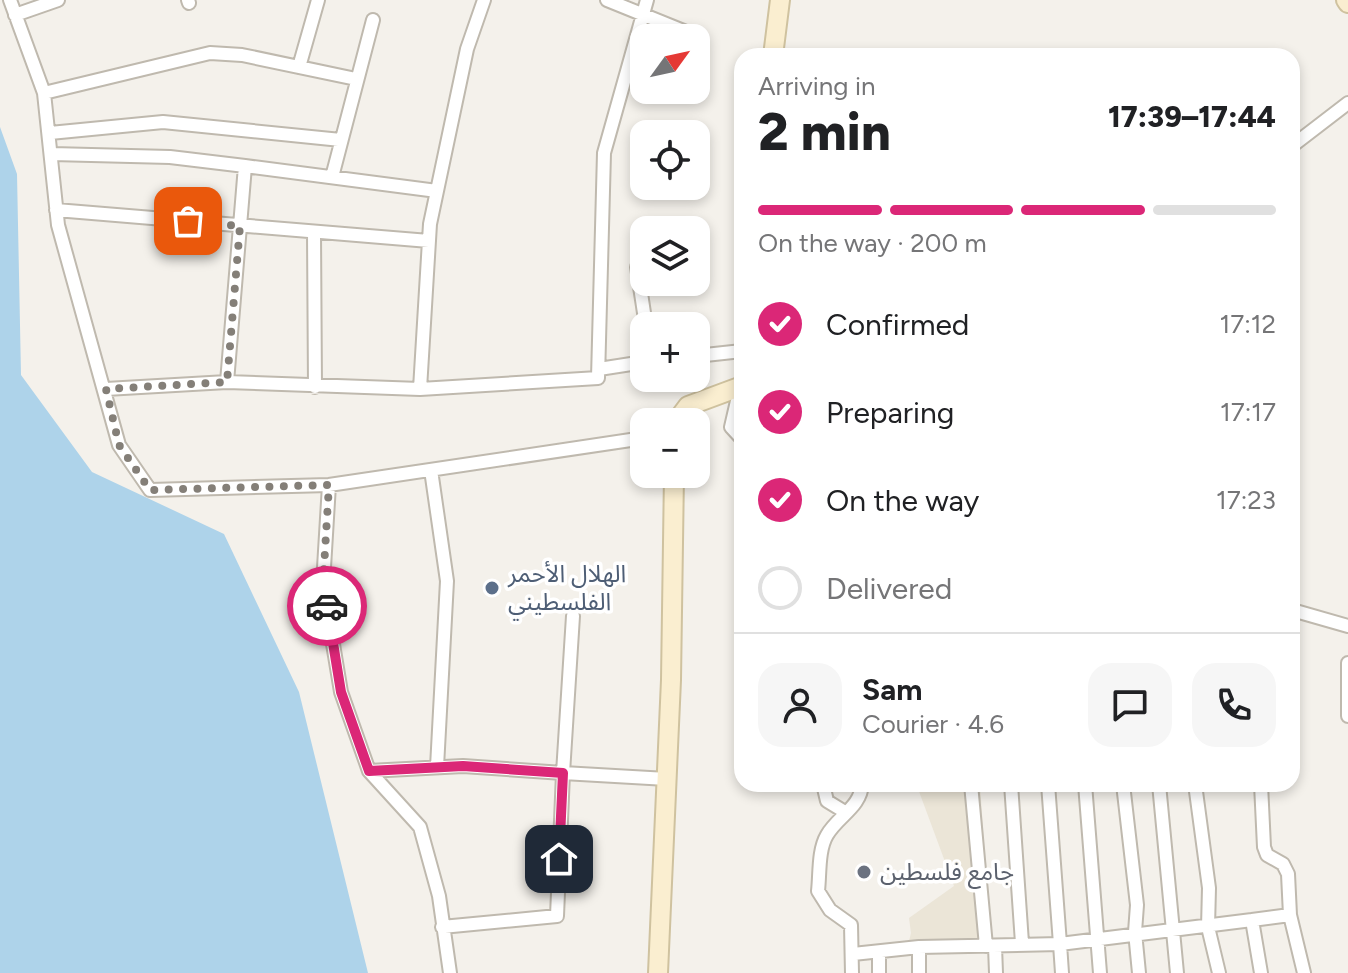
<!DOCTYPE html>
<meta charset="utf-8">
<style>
:root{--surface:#fff;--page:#f6f6f6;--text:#202124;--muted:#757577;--line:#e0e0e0;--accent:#db2777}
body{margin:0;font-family:Figtree,"Noto Sans Arabic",sans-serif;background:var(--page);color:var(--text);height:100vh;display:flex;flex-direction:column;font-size:30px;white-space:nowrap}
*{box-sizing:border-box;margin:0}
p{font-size:26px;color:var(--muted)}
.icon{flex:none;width:44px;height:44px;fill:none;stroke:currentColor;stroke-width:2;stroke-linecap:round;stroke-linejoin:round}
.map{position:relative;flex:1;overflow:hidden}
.drawer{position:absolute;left:734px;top:48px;width:566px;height:744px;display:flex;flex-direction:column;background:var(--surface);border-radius:24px;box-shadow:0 4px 12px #0003}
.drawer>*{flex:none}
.needle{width:52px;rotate:57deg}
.buttons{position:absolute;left:630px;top:24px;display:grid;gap:16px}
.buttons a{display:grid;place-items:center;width:80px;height:80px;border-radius:16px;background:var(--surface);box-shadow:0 4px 12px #0003;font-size:40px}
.pin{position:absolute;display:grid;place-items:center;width:68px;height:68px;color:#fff;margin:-34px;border-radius:16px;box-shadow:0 4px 12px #0006}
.courier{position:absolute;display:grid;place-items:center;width:80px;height:80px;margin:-40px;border:6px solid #db2777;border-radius:50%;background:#fff;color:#222;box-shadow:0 2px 10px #0007}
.head em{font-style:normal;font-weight:800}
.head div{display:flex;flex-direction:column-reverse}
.head{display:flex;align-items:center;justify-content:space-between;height:136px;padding:0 24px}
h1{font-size:52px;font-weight:800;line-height:60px}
.bar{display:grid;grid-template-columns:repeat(4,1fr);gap:12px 8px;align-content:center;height:96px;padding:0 24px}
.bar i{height:10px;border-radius:6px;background:var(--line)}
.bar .active{background:var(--accent)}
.bar p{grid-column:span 4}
.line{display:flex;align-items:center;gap:20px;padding:0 24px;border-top:2px solid var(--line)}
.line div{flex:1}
.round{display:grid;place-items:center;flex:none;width:84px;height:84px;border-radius:24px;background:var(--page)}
ol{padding:0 24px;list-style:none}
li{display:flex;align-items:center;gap:24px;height:88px}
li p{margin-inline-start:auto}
li .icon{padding:8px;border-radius:50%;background:var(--accent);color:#fff;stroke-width:4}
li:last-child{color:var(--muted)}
li i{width:44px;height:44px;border:4px solid var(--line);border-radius:50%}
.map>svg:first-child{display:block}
.education{fill:#ebe5d7}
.water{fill:#aed3ea}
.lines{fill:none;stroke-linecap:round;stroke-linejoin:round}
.street-casing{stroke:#bfb9ae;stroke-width:16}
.secondary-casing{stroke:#cfc29f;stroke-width:22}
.street{stroke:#fff;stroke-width:12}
.secondary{stroke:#faeed0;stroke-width:18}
.done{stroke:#847f78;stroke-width:8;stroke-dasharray:0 14.4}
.route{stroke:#db2777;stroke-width:10}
.service-dot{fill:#5c6f8a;stroke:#fff;stroke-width:3}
.worship-dot{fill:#6b7280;stroke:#fff;stroke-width:3}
.labels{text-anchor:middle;stroke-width:7;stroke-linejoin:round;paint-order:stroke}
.service-label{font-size:24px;fill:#4e5e75;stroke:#fff;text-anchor:start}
.worship-label{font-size:24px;fill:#5b616d;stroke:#fff;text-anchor:start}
</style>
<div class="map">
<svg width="1348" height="973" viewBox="0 0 1348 973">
<rect width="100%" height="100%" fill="#f4f1eb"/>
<!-- education -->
<path class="education" d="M910,784H980L991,947L908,945L911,933L909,918L954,886L917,786Z"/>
<!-- water -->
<path class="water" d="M0,127L17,174L21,375L92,472L224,534L299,692L368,973H0Z"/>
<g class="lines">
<defs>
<path id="street" d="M10,0L44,93L58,225L119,445L150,490L329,485L644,438
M188,0L189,3
M607,0L686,32
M15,15L58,0
M299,67L318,0
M44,93L210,53L242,55L356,79
M50,133L163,122L341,140
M1292,146L1348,103
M52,154L170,157L245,166L227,382
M245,166L437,191
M332,177L373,20
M56,210L429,241
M314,233L315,387
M637,267L646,326
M696,356L742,351
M599,369L644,362
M740,388L731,427L742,439
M106,389L227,382L420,389L598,378L604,153L647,0
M420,389L430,224L467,49L484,0
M431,470L447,581L437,767
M329,485L323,584L341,692L369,771L420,827L439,896L450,973
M1292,610L1348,626
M1348,663V716
M369,771L463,766L563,773L573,616
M823,784L827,801L845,812
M971,784L986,946
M1011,784L1022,943
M1048,784L1060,944L1252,920L1261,973
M1085,784L1100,973
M1123,784L1137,905L1135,932L1139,973
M1159,784L1177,973
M1195,784L1209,888L1208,927L1219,973
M1261,784L1264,847L1267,855L1283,864L1288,874L1290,915L1304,973
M1252,920L1290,915
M442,927L557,916L563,773L667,779
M995,946L996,973
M853,954L919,947L1060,944L1062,973
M852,973L851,925L830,910L818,891C820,874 818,850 827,835C838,816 861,807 862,784
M879,973V952
M919,973V947"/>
<path id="secondary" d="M1346,0L1348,3
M773,56L780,0
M676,422L688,406L742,386
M658,973L671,680L674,474"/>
</defs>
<!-- street casing -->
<use href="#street" class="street-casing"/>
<!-- secondary casing -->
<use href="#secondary" class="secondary-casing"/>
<!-- street -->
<use href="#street" class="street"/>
<!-- secondary -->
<use href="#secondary" class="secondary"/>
</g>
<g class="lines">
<!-- done -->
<path class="done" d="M188,221L240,226L227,382L106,389L119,445L150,490L329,485L323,584L327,606"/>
<!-- route -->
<path class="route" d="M327,606L341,692L369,771L463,766L563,773L559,859"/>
</g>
<!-- markers -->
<circle class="service-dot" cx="492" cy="588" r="8"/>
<circle class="worship-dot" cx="864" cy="872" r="8"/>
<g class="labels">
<!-- service labels -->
<g class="service-label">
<text x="508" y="582">الهلال الأحمر<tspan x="508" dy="28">الفلسطيني</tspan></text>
</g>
<!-- worship labels -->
<g class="worship-label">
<text x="880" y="880">جامع فلسطين</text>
</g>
</g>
</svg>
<div class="buttons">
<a><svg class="needle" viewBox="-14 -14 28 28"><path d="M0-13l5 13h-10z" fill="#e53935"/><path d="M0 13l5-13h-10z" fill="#757577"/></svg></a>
<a><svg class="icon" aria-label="locate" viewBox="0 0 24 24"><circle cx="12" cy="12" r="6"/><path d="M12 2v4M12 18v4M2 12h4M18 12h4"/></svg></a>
<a><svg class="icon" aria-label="layers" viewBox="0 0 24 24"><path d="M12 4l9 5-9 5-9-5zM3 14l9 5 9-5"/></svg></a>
<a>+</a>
<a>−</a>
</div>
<div class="pin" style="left:188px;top:221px;background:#ea580c"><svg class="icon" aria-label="bag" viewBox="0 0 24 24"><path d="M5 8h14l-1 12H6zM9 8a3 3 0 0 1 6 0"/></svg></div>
<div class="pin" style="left:559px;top:859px;background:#1f2937"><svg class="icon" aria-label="home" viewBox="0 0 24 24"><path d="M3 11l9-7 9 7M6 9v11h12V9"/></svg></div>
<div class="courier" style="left:327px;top:606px"><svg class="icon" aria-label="car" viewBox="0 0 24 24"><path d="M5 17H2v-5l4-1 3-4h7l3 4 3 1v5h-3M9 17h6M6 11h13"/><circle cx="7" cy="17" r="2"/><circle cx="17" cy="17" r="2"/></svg></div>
<section class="drawer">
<div class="head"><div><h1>2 min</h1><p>Arriving in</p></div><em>17:39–17:44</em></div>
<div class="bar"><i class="active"></i><i class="active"></i><i class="active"></i><i></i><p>On the way · 200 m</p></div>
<ol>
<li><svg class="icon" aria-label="check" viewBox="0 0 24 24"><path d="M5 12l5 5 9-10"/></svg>Confirmed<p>17:12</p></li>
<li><svg class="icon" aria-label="check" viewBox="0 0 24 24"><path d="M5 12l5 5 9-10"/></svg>Preparing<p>17:17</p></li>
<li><svg class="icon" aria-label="check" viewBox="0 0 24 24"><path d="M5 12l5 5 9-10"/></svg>On the way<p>17:23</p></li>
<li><i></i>Delivered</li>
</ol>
<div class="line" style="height:144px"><a class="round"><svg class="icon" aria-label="person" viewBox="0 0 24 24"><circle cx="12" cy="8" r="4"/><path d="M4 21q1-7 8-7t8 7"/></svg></a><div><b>Sam</b><p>Courier · 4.6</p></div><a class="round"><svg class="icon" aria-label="chat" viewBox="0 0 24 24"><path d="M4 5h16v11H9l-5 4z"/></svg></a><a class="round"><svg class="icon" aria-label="phone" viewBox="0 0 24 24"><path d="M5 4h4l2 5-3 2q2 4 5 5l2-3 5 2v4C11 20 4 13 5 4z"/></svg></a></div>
</section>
</div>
